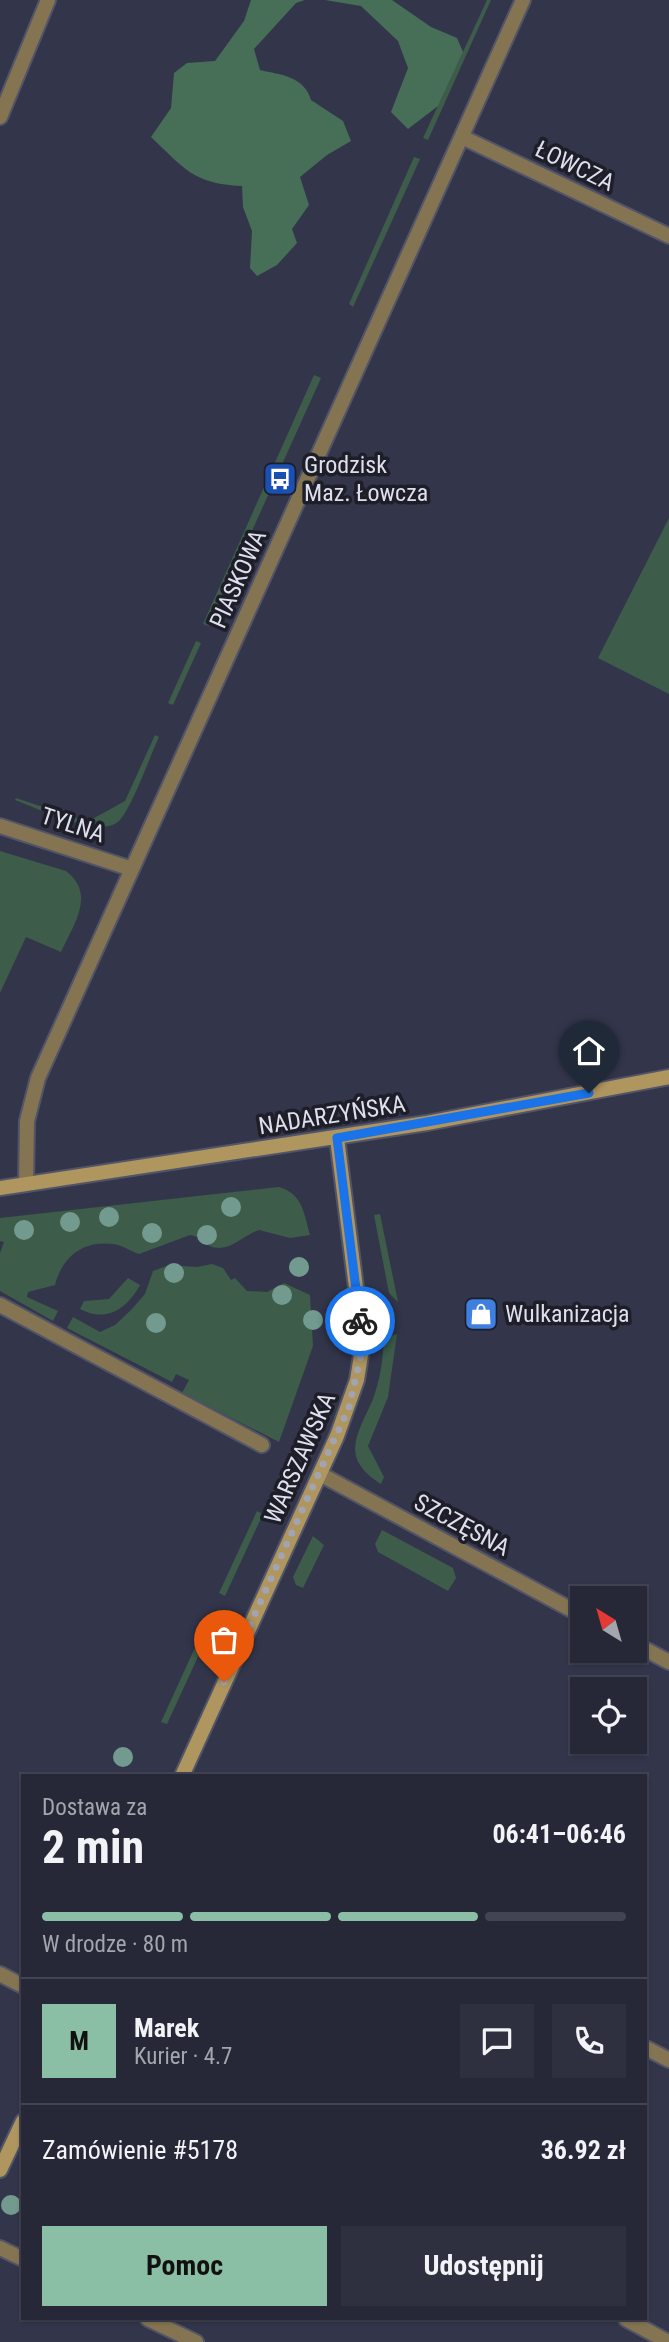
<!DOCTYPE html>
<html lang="pl">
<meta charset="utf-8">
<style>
:root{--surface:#262838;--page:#2e3040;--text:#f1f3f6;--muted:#a4a6ae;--line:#424453;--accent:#8abfa5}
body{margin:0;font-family:"Roboto Condensed",sans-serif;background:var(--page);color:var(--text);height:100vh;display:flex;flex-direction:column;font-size:26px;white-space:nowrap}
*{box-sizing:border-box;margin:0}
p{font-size:23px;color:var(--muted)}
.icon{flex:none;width:38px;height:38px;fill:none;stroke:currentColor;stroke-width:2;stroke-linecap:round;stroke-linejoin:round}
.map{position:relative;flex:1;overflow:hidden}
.details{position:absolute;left:21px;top:1774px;width:626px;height:546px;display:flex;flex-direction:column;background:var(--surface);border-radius:0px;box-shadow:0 2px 5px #0004,0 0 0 2px var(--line)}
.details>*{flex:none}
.needle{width:46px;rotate:323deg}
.tools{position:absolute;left:570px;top:1586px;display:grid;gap:14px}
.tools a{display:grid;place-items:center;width:77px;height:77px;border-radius:0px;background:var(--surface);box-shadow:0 2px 5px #0004,0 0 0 2px var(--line);font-size:35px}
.pin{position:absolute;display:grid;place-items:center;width:60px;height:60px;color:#fff;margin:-72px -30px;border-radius:50% 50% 50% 0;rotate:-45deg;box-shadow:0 0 7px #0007}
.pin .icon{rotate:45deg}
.courier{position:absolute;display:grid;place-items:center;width:70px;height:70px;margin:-35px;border:5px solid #1a73e8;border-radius:50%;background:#fff;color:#222;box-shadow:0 2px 9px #0007}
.headline em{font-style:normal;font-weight:700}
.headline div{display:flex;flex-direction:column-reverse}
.headline{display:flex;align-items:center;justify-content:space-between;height:119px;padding:0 21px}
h1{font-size:46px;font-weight:700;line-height:52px}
.bar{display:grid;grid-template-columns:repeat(4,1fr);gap:10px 7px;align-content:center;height:84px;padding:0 21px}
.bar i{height:9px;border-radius:5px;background:var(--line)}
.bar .current{background:var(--accent)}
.bar p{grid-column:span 4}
.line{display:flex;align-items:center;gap:18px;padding:0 21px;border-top:2px solid var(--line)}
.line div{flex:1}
.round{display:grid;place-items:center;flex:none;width:74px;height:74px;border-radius:0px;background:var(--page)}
.button{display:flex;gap:14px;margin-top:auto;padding:14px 21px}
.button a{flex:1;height:80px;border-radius:0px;background:var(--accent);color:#111;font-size:28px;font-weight:700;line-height:80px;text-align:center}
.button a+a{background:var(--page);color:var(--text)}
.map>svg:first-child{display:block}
.green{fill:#3d5c4a}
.forest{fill:#476e57}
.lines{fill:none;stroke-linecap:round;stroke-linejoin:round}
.lane-casing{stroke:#525468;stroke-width:18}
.street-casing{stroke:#525468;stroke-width:18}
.secondary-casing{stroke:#525468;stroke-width:18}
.lane{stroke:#847452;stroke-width:14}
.street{stroke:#847452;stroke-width:14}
.secondary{stroke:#af955e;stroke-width:14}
.tree{fill:#739a8e}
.done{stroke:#a2a4b4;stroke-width:7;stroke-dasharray:0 12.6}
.route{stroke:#1a73e8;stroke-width:9}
.labels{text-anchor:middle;stroke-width:7;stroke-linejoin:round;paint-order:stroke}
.street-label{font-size:24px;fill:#dddfed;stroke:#1d1e28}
.poi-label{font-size:24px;fill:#dddfed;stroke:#1d1e28;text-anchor:start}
</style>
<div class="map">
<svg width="669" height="2342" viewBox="0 0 669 2342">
<rect width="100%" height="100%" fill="#33364b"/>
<!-- green -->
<path class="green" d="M487,0H491L428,140L423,138Z
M414,157L420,159L353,307L349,304Z
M314,375L321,378L209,626L203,624Z
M669,518V694L598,658Z
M196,641L201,643L173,705L168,703Z
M155,735L159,737C150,756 132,808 119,821C101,839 37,808 15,800L16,798L87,822L125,801Z
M0,851L66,871C96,894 74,924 61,952L26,937L0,993Z
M279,1187C303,1194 304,1214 310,1235L290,1238L259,1230C243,1235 229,1254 210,1246C202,1243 200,1236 190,1235L139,1254C130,1251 122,1245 113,1244C83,1240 62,1257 55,1285L28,1292L27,1297L58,1311L53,1321L0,1291V1253L4,1242L0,1241V1218Z
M380,1214L398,1302L389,1293L374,1215Z
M212,1264L223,1268L231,1280L235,1278L247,1291L267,1292L284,1283L310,1295L313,1346L279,1442L182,1393L189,1380L176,1374L172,1382L67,1328L73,1317L100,1332L115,1325L131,1310L145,1294L153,1271L169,1265L197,1267Z
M128,1278L140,1285C127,1309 106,1323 80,1309L84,1301L109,1299Z
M397,1334L388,1397L368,1446L384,1477L381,1484C371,1478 359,1468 356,1456C351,1436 370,1411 375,1393C381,1375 383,1357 384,1338Z
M257,1511L263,1514L225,1596L219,1593Z
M382,1530L453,1568L456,1578L448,1591L378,1552L375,1544Z
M313,1536L324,1545L303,1588L296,1585L293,1577Z
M208,1619L214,1622L167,1724L161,1722Z"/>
<!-- forest -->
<path class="forest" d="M251,0H305L296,3L254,49L260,70C281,75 304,76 311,100L343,121L351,141L327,155L300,177L309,205L292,229L297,243L277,265L257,276L250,268L252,231L243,207L242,186C193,184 184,168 151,137L171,108L174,73L187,63L215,61L244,21Z
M325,0H392L431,27L457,38L463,52L438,106L408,129L391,112L408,68L398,41L361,6Z"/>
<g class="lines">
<defs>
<path id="lane" d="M0,2248L23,2259
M148,2319L196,2342"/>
<path id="street" d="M0,117L48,0
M462,137L669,236
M0,826L132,869
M26,1184L27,1121L38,1078L523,0
M0,1305L262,1445
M320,1474L583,1616
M635,1644L669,1662
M0,1974L23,1986
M646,2048L669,2060
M626,2319L668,2342"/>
<path id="secondary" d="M0,1188L427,1123L669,1077
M182,1776L337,1436L357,1380L361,1355V1327L337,1138
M0,2170L23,2121"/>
</defs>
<!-- lane casing -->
<use href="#lane" class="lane-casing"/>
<!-- street casing -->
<use href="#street" class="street-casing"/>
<!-- secondary casing -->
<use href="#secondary" class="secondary-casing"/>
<!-- lane -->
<use href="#lane" class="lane"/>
<!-- street -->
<use href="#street" class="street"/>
<!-- secondary -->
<use href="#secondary" class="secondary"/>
</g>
<!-- trees -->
<g class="tree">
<circle cx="231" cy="1207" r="10"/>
<circle cx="109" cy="1217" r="10"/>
<circle cx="70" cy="1222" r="10"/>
<circle cx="24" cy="1230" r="10"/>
<circle cx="152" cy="1233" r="10"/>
<circle cx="207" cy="1235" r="10"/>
<circle cx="299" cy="1267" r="10"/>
<circle cx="174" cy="1273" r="10"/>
<circle cx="282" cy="1295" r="10"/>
<circle cx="313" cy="1320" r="10"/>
<circle cx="156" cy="1323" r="10"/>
<circle cx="123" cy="1757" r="10"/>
<circle cx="11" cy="2205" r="10"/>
</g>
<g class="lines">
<!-- done -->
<path class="done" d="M224,1682L349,1407L361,1355L360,1321"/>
<!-- route -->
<path class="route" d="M360,1321L337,1138L589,1093"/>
</g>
<!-- icons -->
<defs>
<symbol id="bus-square" viewBox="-11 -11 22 22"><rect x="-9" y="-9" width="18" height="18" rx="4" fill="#1a4fb4" stroke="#1d1e28"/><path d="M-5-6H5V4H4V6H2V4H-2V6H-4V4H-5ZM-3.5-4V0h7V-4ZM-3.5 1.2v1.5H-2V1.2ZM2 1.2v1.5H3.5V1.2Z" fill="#fff"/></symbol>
<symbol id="shop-square" viewBox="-11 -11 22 22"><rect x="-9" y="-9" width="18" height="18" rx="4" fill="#3f7fe0" stroke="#1d1e28"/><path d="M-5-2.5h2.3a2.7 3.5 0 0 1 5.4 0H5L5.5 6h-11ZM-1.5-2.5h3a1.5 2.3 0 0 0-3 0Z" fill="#fff"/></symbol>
</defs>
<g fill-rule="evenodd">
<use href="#bus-square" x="261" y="460" width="38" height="38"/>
<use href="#shop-square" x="462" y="1295" width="38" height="38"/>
</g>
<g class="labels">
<!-- street labels -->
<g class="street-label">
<text transform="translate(575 166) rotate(26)" y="8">ŁOWCZA</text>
<text transform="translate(238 579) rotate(-66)" y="8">PIASKOWA</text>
<text transform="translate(73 825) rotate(18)" y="8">TYLNA</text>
<text transform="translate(332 1115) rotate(-9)" y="8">NADARZYŃSKA</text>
<text transform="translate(300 1458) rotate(-66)" y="8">WARSZAWSKA</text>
<text transform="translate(462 1525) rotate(28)" y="8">SZCZĘSNA</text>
</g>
<!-- poi labels -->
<g class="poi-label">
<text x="304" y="473">Grodzisk<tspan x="304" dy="28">Maz. Łowcza</tspan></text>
<text x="505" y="1322">Wulkanizacja</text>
</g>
</g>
</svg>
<div class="tools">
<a><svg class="needle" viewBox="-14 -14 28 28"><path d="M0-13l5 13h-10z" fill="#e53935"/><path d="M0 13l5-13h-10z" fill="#a4a6ae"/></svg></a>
<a><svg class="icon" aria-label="locate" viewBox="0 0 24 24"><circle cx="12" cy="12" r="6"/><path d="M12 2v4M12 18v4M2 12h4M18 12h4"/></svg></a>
</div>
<div class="pin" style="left:224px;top:1682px;background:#ea580c"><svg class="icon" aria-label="bag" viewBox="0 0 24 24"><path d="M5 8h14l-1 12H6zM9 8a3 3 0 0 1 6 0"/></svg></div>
<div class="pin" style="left:589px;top:1093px;background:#1f2937"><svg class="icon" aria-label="home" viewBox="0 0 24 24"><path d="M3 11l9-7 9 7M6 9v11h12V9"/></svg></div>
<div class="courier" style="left:360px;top:1321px"><svg class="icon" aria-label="bike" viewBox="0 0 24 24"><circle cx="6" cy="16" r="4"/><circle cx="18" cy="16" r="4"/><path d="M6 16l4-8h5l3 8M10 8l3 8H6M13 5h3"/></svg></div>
<section class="details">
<div class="headline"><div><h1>2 min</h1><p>Dostawa za</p></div><em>06:41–06:46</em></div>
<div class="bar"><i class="current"></i><i class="current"></i><i class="current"></i><i></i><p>W drodze · 80 m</p></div>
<div class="line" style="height:126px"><b class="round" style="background:var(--accent);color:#111">M</b><div><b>Marek</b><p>Kurier · 4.7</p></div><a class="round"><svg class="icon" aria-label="chat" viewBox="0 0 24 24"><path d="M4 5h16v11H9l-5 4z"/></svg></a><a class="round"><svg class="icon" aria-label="phone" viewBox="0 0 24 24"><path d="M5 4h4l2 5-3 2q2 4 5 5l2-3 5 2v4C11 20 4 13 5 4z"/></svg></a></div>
<div class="line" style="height:91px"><div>Zamówienie #5178</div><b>36.92 zł</b></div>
<div class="button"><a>Pomoc</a><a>Udostępnij</a></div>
</section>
</div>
